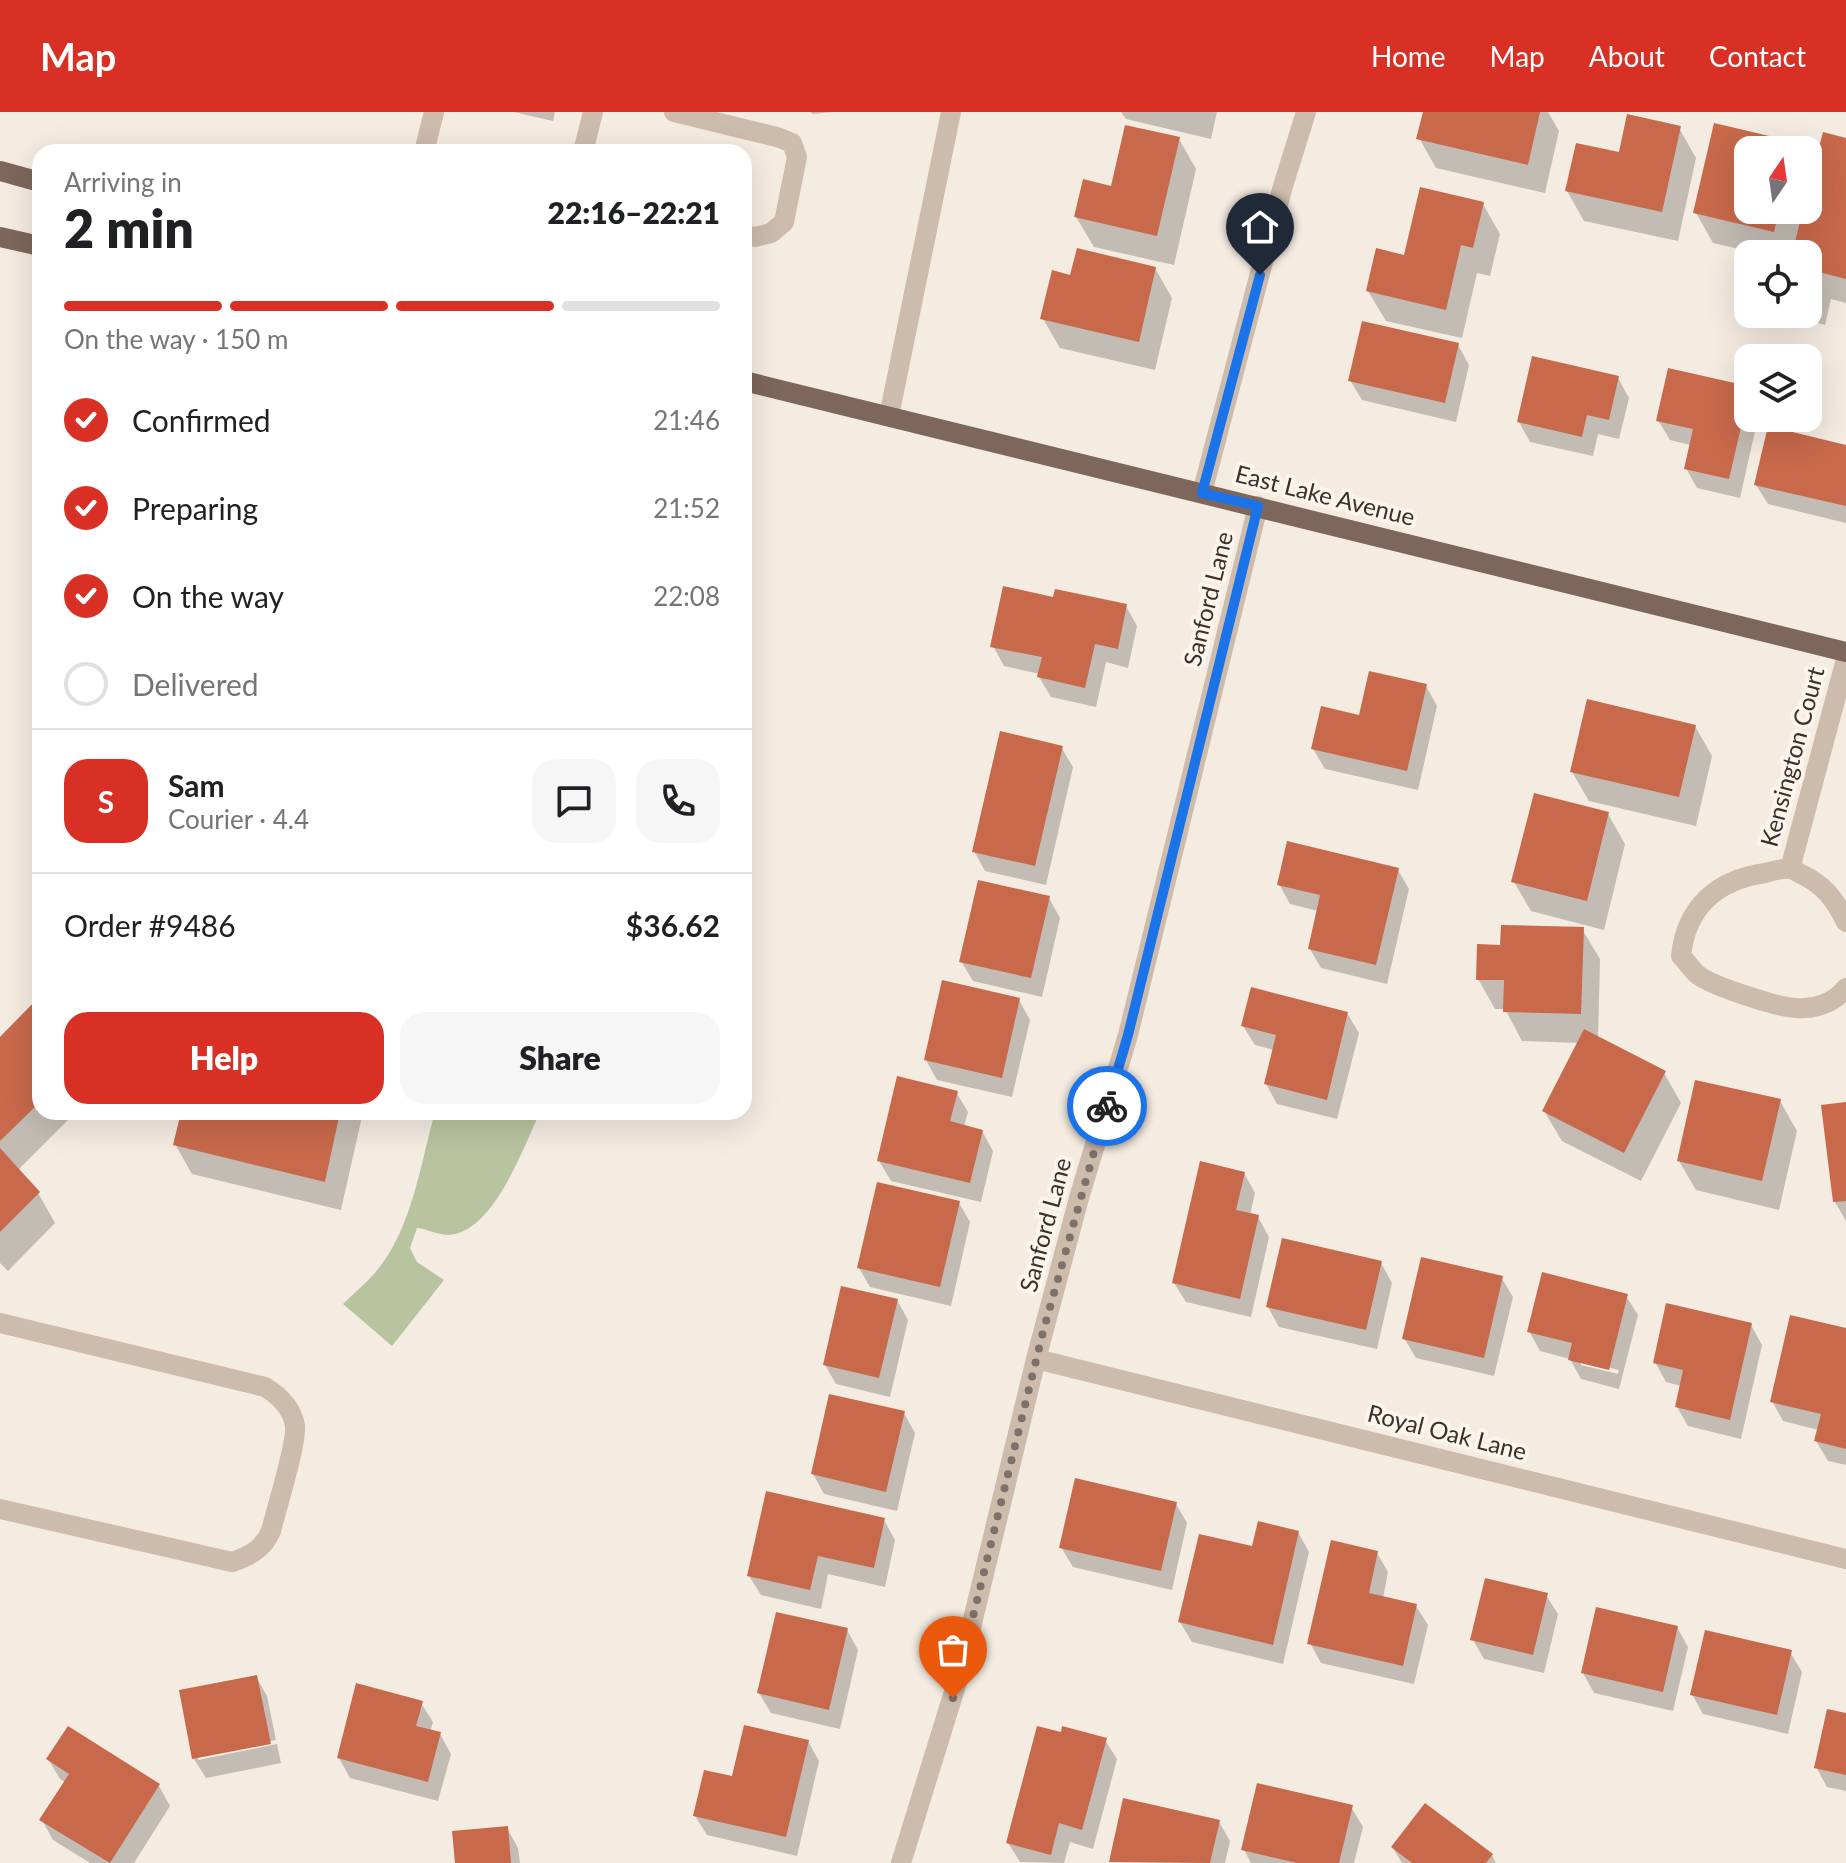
<!DOCTYPE html>
<meta charset="utf-8">
<style>
:root{--surface:#fff;--page:#f6f6f6;--text:#202124;--muted:#757577;--line:#e0e0e0;--accent:#d93025}
body{margin:0;font-family:Lato,sans-serif;background:var(--page);color:var(--text);height:100vh;display:flex;flex-direction:column;font-size:30px;white-space:nowrap}
*{box-sizing:border-box;margin:0}
p{font-size:26px;color:var(--muted)}
.icon{flex:none;width:44px;height:44px;fill:none;stroke:currentColor;stroke-width:2;stroke-linecap:round;stroke-linejoin:round}
.map{position:relative;flex:1;overflow:hidden}
.sheet{position:absolute;left:32px;top:32px;width:720px;height:976px;display:flex;flex-direction:column;background:var(--surface);border-radius:24px;box-shadow:0 8px 32px #0002}
.sheet>*{flex:none}
.needle{width:52px;rotate:13deg}
.fabs{position:absolute;left:1734px;top:24px;display:grid;gap:16px}
.fabs a{display:grid;place-items:center;width:88px;height:88px;border-radius:16px;background:var(--surface);box-shadow:0 8px 32px #0002;font-size:40px}
.pin{position:absolute;display:grid;place-items:center;width:68px;height:68px;color:#fff;margin:-82px -34px;border-radius:50% 50% 50% 0;rotate:-45deg;box-shadow:0 0 8px #0007}
.pin .icon{rotate:45deg}
.courier{position:absolute;display:grid;place-items:center;width:80px;height:80px;margin:-40px;border:6px solid #1a73e8;border-radius:50%;background:#fff;color:#222;box-shadow:0 2px 10px #0007}
.summary em{font-style:normal;font-weight:800}
.summary div{display:flex;flex-direction:column-reverse}
.summary{display:flex;align-items:center;justify-content:space-between;height:136px;padding:0 32px}
h1{font-size:52px;font-weight:800;line-height:60px}
.bar{display:grid;grid-template-columns:repeat(4,1fr);gap:12px 8px;align-content:center;height:96px;padding:0 32px}
.bar i{height:10px;border-radius:6px;background:var(--line)}
.bar .on{background:var(--accent)}
.bar p{grid-column:span 4}
.line{display:flex;align-items:center;gap:20px;padding:0 32px;border-top:2px solid var(--line)}
.line div{flex:1}
.round{display:grid;place-items:center;flex:none;width:84px;height:84px;border-radius:24px;background:var(--page)}
ol{padding:0 32px;list-style:none}
li{display:flex;align-items:center;gap:24px;height:88px}
li p{margin-inline-start:auto}
li .icon{padding:8px;border-radius:50%;background:var(--accent);color:#fff;stroke-width:4}
li:last-child{color:var(--muted)}
li i{width:44px;height:44px;border:4px solid var(--line);border-radius:50%}
.cta{display:flex;gap:16px;margin-top:auto;padding:16px 32px}
.cta a{flex:1;height:92px;border-radius:24px;background:var(--accent);color:#fff;font-size:32px;font-weight:800;line-height:92px;text-align:center}
.cta a+a{background:var(--page);color:var(--text)}
header{display:flex;align-items:center;gap:48px;box-sizing:border-box;height:112px;padding:0 40px;background:var(--accent);color:#fff}
header strong{font-size:38px}
nav{display:flex;gap:44px;margin-inline-start:auto;font-size:28px}
.map>svg:first-child{display:block}
.green{fill:#b8c4a0}
.shadow{fill:#0003;fill-rule:evenodd}
.building{fill:#c8694b}
.lines{fill:none;stroke-linecap:round;stroke-linejoin:round}
.service{stroke:#cdbbac;stroke-width:20}
.minor{stroke:#cdbbac;stroke-width:20}
.primary{stroke:#7d675c;stroke-width:20}
.done{stroke:#7c716b;stroke-width:8;stroke-dasharray:0 14.4}
.route{stroke:#1a73e8;stroke-width:10}
.labels{text-anchor:middle;stroke-width:8;stroke-linejoin:round;paint-order:stroke}
.street-label{font-size:24px;fill:#3b302b;stroke:#fbf5ee}
</style>
<header>
<strong>Map</strong>
<nav><a>Home</a><a>Map</a><a>About</a><a>Contact</a></nav>
</header>
<div class="map">
<svg width="1846" height="1751" viewBox="0 0 1846 1751">
<rect width="100%" height="100%" fill="#f4ebe1"/>
<!-- green -->
<path class="green" d="M435,1000H524L537,1007C521,1041 492,1121 448,1123C439,1123 427,1117 417,1116L410,1136L417,1150L444,1168L392,1234L343,1192C353,1182 365,1172 374,1162C412,1119 420,1053 435,1000Z"/>
<!-- shadow -->
<path class="shadow" d="M514,0H555L553,9Z
M810,0H832L813,2Z
M1121,0H1217L1211,27L1126,7Z
M1425,0H1548L1559,19L1545,81L1436,56L1419,26Z
M1716,14L1794,32L1797,38H1748V98H1808V56L1813,65L1846,28V191L1831,187L1825,213L1803,207L1800,202H1808V142H1761L1713,131L1696,101Z
M1679,16L1696,46L1678,129L1584,109L1567,79Z
M1179,27L1196,57L1174,153L1094,135L1076,105Z
M1483,92L1500,122L1490,164L1477,161L1462,226L1386,209L1368,179L1405,145Z
M1155,156L1172,186L1155,258L1060,236L1043,207L1072,165Z
M1458,233L1469,253L1456,310L1362,288L1350,268Z
M1618,266L1629,286L1619,327L1598,322L1593,344L1530,330L1519,310Z
M1748,276V306H1758L1740,386L1697,376L1686,356L1691,333L1670,328L1658,308Z
M1846,335V411L1768,392L1756,373Z
M1055,487L1126,494L1137,514L1128,556L1106,550L1096,595L1051,585L1039,565L1040,562L1004,554L993,534Z
M1426,574L1437,594L1418,678L1325,657L1313,637L1360,606Z
M1695,614L1712,644L1696,714L1589,689L1572,660Z
M1061,635L1073,655L1046,773L985,759L974,739Z
M1608,702L1625,732L1604,818L1531,799L1514,770Z
M1398,758L1409,777L1387,872L1321,856L1310,837L1318,799L1290,792L1279,772Z
M1049,786L1060,806L1042,885L973,869L961,849Z
M1582,817L1600,847L1598,927L1664,961L1681,991L1641,1069L1562,1029L1544,999L1579,931L1522,929L1505,897H1495L1478,867L1502,835Z
M40,887V1000H76L18,1058L38,1081L55,1111L8,1159L0,1151V928Z
M1019,888L1030,908L1012,985L937,968L926,948Z
M1347,901L1359,921L1337,1007L1277,992L1266,972L1274,938L1255,933L1243,914Z
M956,980L968,1000L964,1015L982,1019L993,1039L981,1090L891,1069L879,1049Z
M1780,989L1797,1019L1779,1098L1696,1078L1679,1049Z
M1846,992V1109L1835,1090Z
M183,1000H363L341,1098L192,1062L175,1032Z
M1244,1061L1255,1081L1250,1103L1258,1105L1269,1125L1251,1205L1186,1190L1174,1171Z
M959,1091L970,1110L951,1194L870,1175L859,1156Z
M1381,1151L1392,1171L1377,1237L1279,1215L1268,1195Z
M1501,1165L1513,1185L1494,1264L1416,1246L1404,1226Z
M1626,1184L1638,1203L1619,1277L1581,1267L1570,1247L1540,1239L1529,1219ZM1581,1249L1619,1258L1618,1262L1581,1253Z
M897,1188L908,1208L890,1285L836,1272L825,1253Z
M1751,1213L1762,1233L1741,1327L1688,1314L1677,1295L1681,1274L1666,1270L1655,1250Z
M1846,1218V1353L1828,1349L1816,1329L1819,1318L1783,1309L1772,1289Z
M904,1301L915,1321L897,1399L824,1382L813,1362Z
M1176,1392L1187,1411L1172,1478L1073,1455L1061,1435Z
M884,1408L895,1428L885,1475L828,1462L821,1497L761,1483L749,1464Z
M1298,1420L1309,1440L1283,1552L1192,1530L1180,1510L1253,1436Z
M1377,1441L1388,1460L1383,1486L1416,1494L1428,1513L1414,1572L1321,1551L1310,1531Z
M1546,1483L1558,1502L1544,1561L1484,1547L1473,1528Z
M1677,1515L1688,1535L1673,1599L1594,1581L1583,1561Z
M847,1518L858,1538L840,1617L771,1601L759,1581Z
M1790,1540L1802,1560L1788,1622L1703,1602L1692,1582Z
M256,1565L267,1584L276,1628L198,1644V1648L277,1632L281,1651L206,1666L194,1647L181,1580Z
M421,1591L433,1610L430,1620L440,1622L451,1642L438,1689L350,1666L339,1646Z
M1846,1603V1679L1827,1675L1816,1655Z
M68,1617L159,1674L170,1694L134,1751H90L53,1728L42,1708L66,1671L60,1667L48,1647Z
M1105,1628L1117,1647L1093,1737L1070,1730L1064,1751L1020,1750L1008,1731Z
M808,1629L819,1649L797,1744L707,1723L695,1704L733,1667Z
M1351,1695L1363,1715L1354,1751H1251L1244,1738Z
M1219,1710L1230,1729L1225,1751L1111,1750Z
M507,1716L518,1736L520,1751H457Z
M1393,1736L1492,1743L1496,1751H1402Z"/>
<!-- building -->
<path class="building" d="M1423,0H1540L1528,53L1416,27Z
M1627,2L1681,14L1662,100L1565,79L1576,31L1619,40Z
M1714,11L1795,30L1793,38H1748V98H1779L1774,120L1693,101Z
M1125,13L1180,25L1157,124L1074,105L1083,67L1111,74Z
M1823,20L1846,26V167L1815,159L1809,182L1808,142H1792L1803,98H1808V78Z
M1420,75L1484,90L1473,136L1461,133L1446,198L1366,179L1376,136L1404,143Z
M1077,136L1156,155L1139,230L1040,207L1052,158L1070,163Z
M1362,209L1459,231L1445,291L1348,269Z
M1532,244L1619,264L1609,308L1587,303L1582,325L1517,310Z
M1668,256L1748,274V285L1729,367L1684,357L1693,317L1656,309Z
M1768,314L1846,333V394L1754,373Z
M1003,474L1053,485L1055,477L1127,492L1118,537L1095,532L1085,576L1037,565L1042,545L990,535Z
M1369,559L1427,572L1407,659L1311,637L1321,594L1359,603Z
M1587,587L1696,613L1679,685L1570,660Z
M1000,619L1063,634L1035,754L972,740Z
M1534,681L1609,700L1587,789L1511,770Z
M1287,729L1399,756L1376,853L1308,837L1320,783L1277,773Z
M978,768L1050,784L1031,866L959,850Z
M1501,813L1584,815L1581,902L1503,900L1504,868H1476L1477,832L1500,833Z
M942,868L1020,886L1002,966L924,948Z
M1251,875L1348,900L1327,988L1264,972L1276,923L1241,914Z
M40,884V990L0,1029V925Z
M1584,917L1666,959L1624,1041L1542,999Z
M897,964L958,979L950,1009L983,1018L970,1071L877,1049Z
M1695,968L1781,987L1762,1069L1677,1049Z
M1846,990V1089L1833,1090L1821,993Z
M181,1000H340L325,1070L173,1033Z
M0,1036L40,1080L0,1120Z
M1200,1049L1245,1060L1236,1098L1259,1103L1240,1187L1172,1171Z
M877,1070L960,1089L940,1175L857,1156Z
M1282,1126L1382,1149L1366,1218L1266,1195Z
M1421,1145L1503,1164L1484,1246L1402,1227Z
M1542,1160L1628,1182L1609,1258L1568,1248L1572,1231L1527,1220Z
M841,1174L898,1187L879,1266L823,1253Z
M1666,1191L1752,1211L1730,1308L1675,1295L1683,1258L1653,1251Z
M1790,1203L1846,1216V1337L1814,1329L1821,1302L1770,1290Z
M829,1282L905,1299L886,1380L811,1362Z
M1075,1366L1177,1390L1161,1459L1059,1436Z
M766,1379L885,1406L874,1456L818,1444L810,1478L747,1464Z
M1258,1409L1299,1419L1273,1533L1178,1510L1199,1422L1252,1434Z
M1331,1428L1378,1439L1369,1481L1417,1492L1403,1554L1307,1532Z
M1485,1466L1548,1481L1533,1543L1470,1528Z
M1596,1495L1678,1514L1663,1580L1581,1561Z
M776,1500L848,1516L829,1598L757,1581Z
M1705,1518L1792,1538L1777,1603L1690,1583Z
M257,1563L271,1632L192,1647L179,1578Z
M356,1571L423,1589L416,1614L441,1620L428,1670L337,1646Z
M1827,1597L1846,1601V1663L1814,1656Z
M744,1613L809,1628L786,1725L693,1704L704,1658L732,1664Z
M68,1614L160,1672L110,1751L39,1708L69,1662L46,1647Z
M1037,1614L1061,1620L1062,1614L1107,1626L1082,1718L1059,1711L1051,1743L1006,1731Z
M1257,1671L1353,1693L1339,1751H1297L1241,1738Z
M1123,1686L1220,1708L1210,1751L1109,1750Z
M1425,1691L1493,1742L1486,1751H1412L1391,1735Z
M508,1714L511,1751H455L452,1719Z"/>
<g class="lines">
<!-- service -->
<path class="service" d="M674,0L777,25L792,31L797,45L784,110L771,121L755,125L744,123
M424,40L434,0
M583,40L593,0
M889,304L951,0
M0,1211L265,1275C280,1284 292,1296 295,1314C297,1331 276,1398 271,1419C263,1437 250,1444 232,1450L0,1397"/>
<!-- minor -->
<path class="minor" d="M1202,381L1283,74L1306,0
M1790,757L1846,547
M1846,810C1835,787 1824,773 1801,762C1797,760 1794,757 1790,757C1783,756 1772,759 1765,761C1717,768 1686,795 1681,844C1687,850 1692,858 1698,863C1712,874 1777,895 1795,896C1814,898 1834,891 1846,876
M1036,1247L1846,1447
M901,1751L961,1557L1036,1247L1079,1086L1128,923L1258,394"/>
<!-- primary -->
<path class="primary" d="M0,59L40,70
M0,125L40,134
M744,269L1846,540"/>
</g>
<g class="lines">
<!-- done -->
<path class="done" d="M953,1586L1043,1220L1107,994"/>
<!-- route -->
<path class="route" d="M1107,994L1128,923L1258,394L1202,381L1260,163"/>
</g>
<g class="labels">
<!-- street labels -->
<g class="street-label">
<text transform="translate(1325 384) rotate(14)" y="8">East Lake Avenue</text>
<text transform="translate(1209 487) rotate(-76)" y="8">Sanford Lane</text>
<text transform="translate(1793 645) rotate(-75)" y="8">Kensington Court</text>
<text transform="translate(1046 1113) rotate(-75)" y="8">Sanford Lane</text>
<text transform="translate(1447 1321) rotate(14)" y="8">Royal Oak Lane</text>
</g>
</g>
</svg>
<div class="fabs">
<a><svg class="needle" viewBox="-14 -14 28 28"><path d="M0-13l5 13h-10z" fill="#e53935"/><path d="M0 13l5-13h-10z" fill="#757577"/></svg></a>
<a><svg class="icon" aria-label="locate" viewBox="0 0 24 24"><circle cx="12" cy="12" r="6"/><path d="M12 2v4M12 18v4M2 12h4M18 12h4"/></svg></a>
<a><svg class="icon" aria-label="layers" viewBox="0 0 24 24"><path d="M12 4l9 5-9 5-9-5zM3 14l9 5 9-5"/></svg></a>
</div>
<div class="pin" style="left:953px;top:1586px;background:#ea580c"><svg class="icon" aria-label="bag" viewBox="0 0 24 24"><path d="M5 8h14l-1 12H6zM9 8a3 3 0 0 1 6 0"/></svg></div>
<div class="pin" style="left:1260px;top:163px;background:#1f2937"><svg class="icon" aria-label="home" viewBox="0 0 24 24"><path d="M3 11l9-7 9 7M6 9v11h12V9"/></svg></div>
<div class="courier" style="left:1107px;top:994px"><svg class="icon" aria-label="bike" viewBox="0 0 24 24"><circle cx="6" cy="16" r="4"/><circle cx="18" cy="16" r="4"/><path d="M6 16l4-8h5l3 8M10 8l3 8H6M13 5h3"/></svg></div>
<section class="sheet">
<div class="summary"><div><h1>2 min</h1><p>Arriving in</p></div><em>22:16–22:21</em></div>
<div class="bar"><i class="on"></i><i class="on"></i><i class="on"></i><i></i><p>On the way · 150 m</p></div>
<ol>
<li><svg class="icon" aria-label="check" viewBox="0 0 24 24"><path d="M5 12l5 5 9-10"/></svg>Confirmed<p>21:46</p></li>
<li><svg class="icon" aria-label="check" viewBox="0 0 24 24"><path d="M5 12l5 5 9-10"/></svg>Preparing<p>21:52</p></li>
<li><svg class="icon" aria-label="check" viewBox="0 0 24 24"><path d="M5 12l5 5 9-10"/></svg>On the way<p>22:08</p></li>
<li><i></i>Delivered</li>
</ol>
<div class="line" style="height:144px"><b class="round" style="background:var(--accent);color:#fff">S</b><div><b>Sam</b><p>Courier · 4.4</p></div><a class="round"><svg class="icon" aria-label="chat" viewBox="0 0 24 24"><path d="M4 5h16v11H9l-5 4z"/></svg></a><a class="round"><svg class="icon" aria-label="phone" viewBox="0 0 24 24"><path d="M5 4h4l2 5-3 2q2 4 5 5l2-3 5 2v4C11 20 4 13 5 4z"/></svg></a></div>
<div class="line" style="height:104px"><div>Order #9486</div><b>$36.62</b></div>
<div class="cta"><a>Help</a><a>Share</a></div>
</section>
</div>
